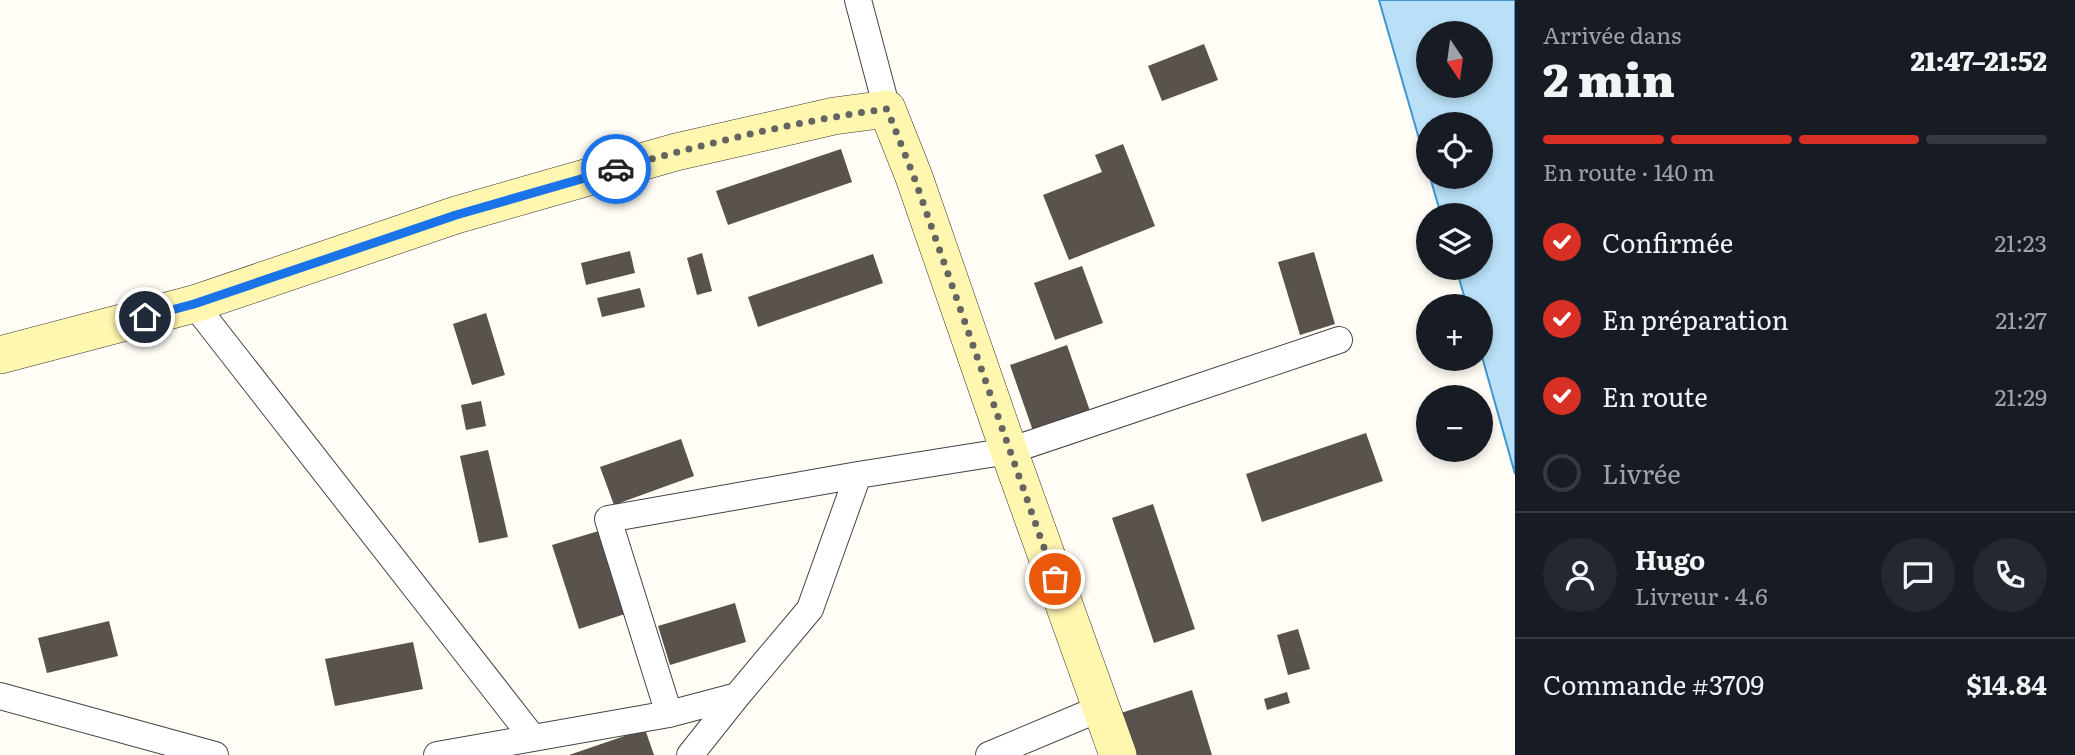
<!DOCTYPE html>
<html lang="fr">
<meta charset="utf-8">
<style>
:root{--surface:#171b24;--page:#242831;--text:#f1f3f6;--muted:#9ea1a6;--line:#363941;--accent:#d93025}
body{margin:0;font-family:Literata,serif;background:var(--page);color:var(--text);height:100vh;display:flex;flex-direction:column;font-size:26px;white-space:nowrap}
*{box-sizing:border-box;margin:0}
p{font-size:23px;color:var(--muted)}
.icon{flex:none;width:38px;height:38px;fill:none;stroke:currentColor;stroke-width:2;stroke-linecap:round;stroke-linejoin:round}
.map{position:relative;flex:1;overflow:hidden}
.details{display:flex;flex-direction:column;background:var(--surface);width:560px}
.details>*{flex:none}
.needle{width:46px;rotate:167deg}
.buttons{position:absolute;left:1416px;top:21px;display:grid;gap:14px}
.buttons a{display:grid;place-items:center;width:77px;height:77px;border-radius:50%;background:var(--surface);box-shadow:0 4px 10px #0003;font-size:35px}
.pin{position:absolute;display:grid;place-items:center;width:60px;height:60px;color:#fff;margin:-30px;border:4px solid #fff;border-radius:50%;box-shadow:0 2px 7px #0007}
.courier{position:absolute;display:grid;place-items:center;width:70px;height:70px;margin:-35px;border:5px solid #1a73e8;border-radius:50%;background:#fff;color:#222;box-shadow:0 2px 9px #0007}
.summary em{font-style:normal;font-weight:800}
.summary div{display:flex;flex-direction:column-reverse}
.summary{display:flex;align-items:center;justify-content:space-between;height:119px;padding:0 28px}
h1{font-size:46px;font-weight:800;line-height:52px}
.bar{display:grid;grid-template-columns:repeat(4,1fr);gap:10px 7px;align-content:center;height:84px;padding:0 28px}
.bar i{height:9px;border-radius:5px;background:var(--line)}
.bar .current{background:var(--accent)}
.bar p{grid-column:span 4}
.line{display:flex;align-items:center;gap:18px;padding:0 28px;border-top:2px solid var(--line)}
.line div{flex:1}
.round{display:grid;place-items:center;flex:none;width:74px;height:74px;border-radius:37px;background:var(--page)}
ol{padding:0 28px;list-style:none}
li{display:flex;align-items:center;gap:21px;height:77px}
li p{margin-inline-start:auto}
li .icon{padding:7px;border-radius:50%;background:var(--accent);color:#fff;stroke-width:4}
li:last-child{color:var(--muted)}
li i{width:38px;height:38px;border:4px solid var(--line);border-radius:50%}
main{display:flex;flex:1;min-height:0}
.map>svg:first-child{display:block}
.water{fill:#b9e0f7;stroke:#3f96cf;stroke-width:2;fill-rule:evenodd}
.building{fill:#5a524d}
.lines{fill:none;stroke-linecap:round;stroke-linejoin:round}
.minor-casing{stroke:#444;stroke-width:28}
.secondary-casing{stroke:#333;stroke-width:38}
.minor{stroke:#fff;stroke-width:26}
.secondary{stroke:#fff6b0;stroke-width:37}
.done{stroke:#646461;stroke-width:7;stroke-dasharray:0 12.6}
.route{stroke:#1a73e8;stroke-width:9}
</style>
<main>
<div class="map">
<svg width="1515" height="755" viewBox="0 0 1515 755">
<rect width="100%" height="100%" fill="#fffdf5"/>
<!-- water -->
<path class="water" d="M1379,0H1515V474L1481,353L1480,306H1467L1456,268H1480V215H1441L1430,177H1480V124H1428V170ZM1428,33H1480V86H1428Z"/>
<!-- building -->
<path class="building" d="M1204,44L1218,80L1162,101L1148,66Z
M1123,144L1155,226L1069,260L1043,195L1102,172L1095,155Z
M841,149L852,182L728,225L716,191Z
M630,251L635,273L586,285L581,263Z
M1314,252L1335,324L1300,335L1278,262Z
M702,253L712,291L697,295L687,258Z
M873,254L883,283L758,327L748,297Z
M1082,266L1103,323L1055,340L1034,283Z
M640,288L645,307L602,317L597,298Z
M486,313L505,375L472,385L453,324Z
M1067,345L1090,411L1033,431L1010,365Z
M481,401L486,426L466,430L461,405Z
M1366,433L1383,481L1262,522L1246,474Z
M681,439L694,476L614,505L600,467Z
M488,450L508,537L479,543L460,456Z
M1153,504L1195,629L1154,643L1112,518Z
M602,530L628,613L579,629L552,545Z
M735,603L746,642L670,665L658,626Z
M109,621L118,656L47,673L38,638Z
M1298,629L1310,669L1288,675L1277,635Z
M413,642L423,689L335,706L325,659Z
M1192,690L1212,755H1135L1121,713Z
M1287,692L1290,703L1267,710L1264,699Z
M645,729L654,755H569Z"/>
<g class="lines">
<defs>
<path id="minor" d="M858,0L887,109
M194,304L533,738
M0,696L215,755
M669,714L608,519L858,475
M437,755L669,714L737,696L810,609L858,475L1009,451L1339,340
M690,755L737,696
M989,755L1101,708"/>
<path id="secondary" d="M0,355L194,304L456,215L676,152L834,116L887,109L914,177L1009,451L1118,755"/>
</defs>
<!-- minor casing -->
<use href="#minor" class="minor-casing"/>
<!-- secondary casing -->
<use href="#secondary" class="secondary-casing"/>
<!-- minor -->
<use href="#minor" class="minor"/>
<!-- secondary -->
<use href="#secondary" class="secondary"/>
</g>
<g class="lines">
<!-- done -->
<path class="done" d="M616,169C704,144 795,121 887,109L914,177L1055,579"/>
<!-- route -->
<path class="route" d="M145,317L194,304L456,215L616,169"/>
</g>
</svg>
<div class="buttons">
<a><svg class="needle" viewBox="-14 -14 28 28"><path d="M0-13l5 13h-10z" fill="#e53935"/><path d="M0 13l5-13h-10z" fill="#9ea1a6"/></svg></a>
<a><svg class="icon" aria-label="locate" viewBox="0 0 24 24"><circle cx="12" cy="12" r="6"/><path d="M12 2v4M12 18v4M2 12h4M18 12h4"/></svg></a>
<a><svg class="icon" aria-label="layers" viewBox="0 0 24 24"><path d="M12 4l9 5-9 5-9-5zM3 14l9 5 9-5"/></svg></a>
<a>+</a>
<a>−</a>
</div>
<div class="pin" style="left:1055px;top:579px;background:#ea580c"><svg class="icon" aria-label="bag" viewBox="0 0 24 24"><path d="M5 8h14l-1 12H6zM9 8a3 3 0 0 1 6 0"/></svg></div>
<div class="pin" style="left:145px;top:317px;background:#1f2937"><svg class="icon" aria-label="home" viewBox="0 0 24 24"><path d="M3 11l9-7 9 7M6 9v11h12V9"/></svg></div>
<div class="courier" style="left:616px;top:169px"><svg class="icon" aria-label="car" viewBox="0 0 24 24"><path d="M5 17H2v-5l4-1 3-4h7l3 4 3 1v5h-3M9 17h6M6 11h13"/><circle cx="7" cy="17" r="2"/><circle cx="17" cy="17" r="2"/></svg></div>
</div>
<section class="details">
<div class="summary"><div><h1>2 min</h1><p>Arrivée dans</p></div><em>21:47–21:52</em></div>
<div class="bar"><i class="current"></i><i class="current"></i><i class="current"></i><i></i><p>En route · 140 m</p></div>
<ol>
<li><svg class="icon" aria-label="check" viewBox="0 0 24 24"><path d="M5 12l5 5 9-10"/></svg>Confirmée<p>21:23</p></li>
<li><svg class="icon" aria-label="check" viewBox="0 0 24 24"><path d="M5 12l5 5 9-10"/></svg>En préparation<p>21:27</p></li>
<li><svg class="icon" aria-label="check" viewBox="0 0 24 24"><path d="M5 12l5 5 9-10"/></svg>En route<p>21:29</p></li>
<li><i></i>Livrée</li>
</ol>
<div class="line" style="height:126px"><a class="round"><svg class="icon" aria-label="person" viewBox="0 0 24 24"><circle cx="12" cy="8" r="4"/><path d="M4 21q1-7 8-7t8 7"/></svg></a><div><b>Hugo</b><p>Livreur · 4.6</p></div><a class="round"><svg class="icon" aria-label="chat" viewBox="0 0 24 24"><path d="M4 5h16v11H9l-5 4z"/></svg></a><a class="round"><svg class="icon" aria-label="phone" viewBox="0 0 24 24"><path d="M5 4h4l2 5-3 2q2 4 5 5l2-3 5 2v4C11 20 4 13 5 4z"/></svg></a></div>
<div class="line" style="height:91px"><div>Commande #3709</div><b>$14.84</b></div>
</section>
</main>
